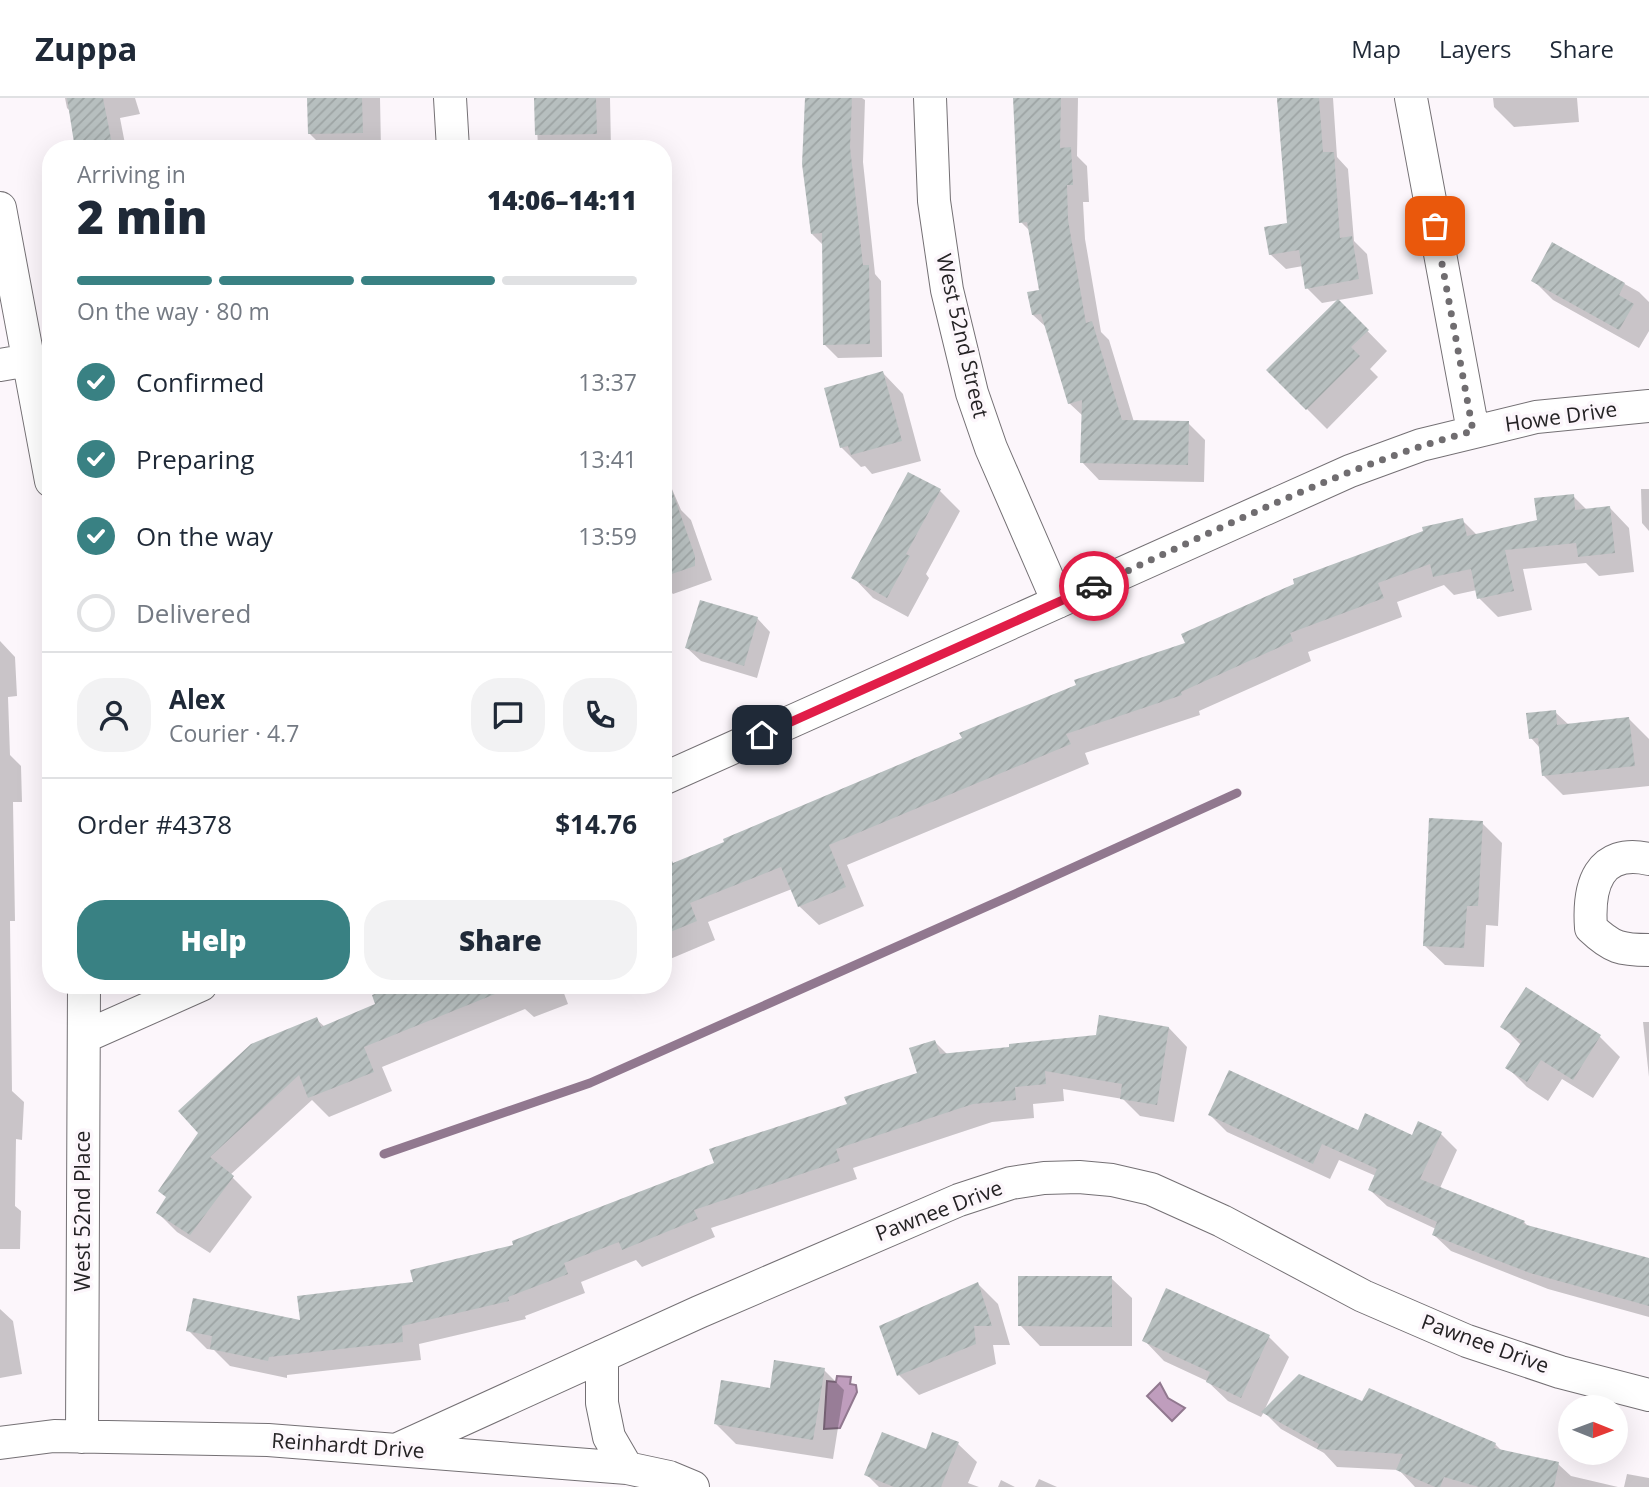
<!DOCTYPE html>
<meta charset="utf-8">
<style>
:root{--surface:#fff;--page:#f2f2f3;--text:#1f2937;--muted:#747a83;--line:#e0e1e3;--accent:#398183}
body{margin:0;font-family:"Open Sans",sans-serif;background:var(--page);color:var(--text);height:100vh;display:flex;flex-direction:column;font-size:26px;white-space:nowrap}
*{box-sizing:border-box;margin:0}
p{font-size:23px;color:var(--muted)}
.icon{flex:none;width:38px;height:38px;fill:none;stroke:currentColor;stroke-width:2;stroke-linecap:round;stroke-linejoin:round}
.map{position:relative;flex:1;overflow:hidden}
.sheet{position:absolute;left:42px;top:42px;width:630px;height:854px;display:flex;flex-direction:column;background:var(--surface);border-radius:28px;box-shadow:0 7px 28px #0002}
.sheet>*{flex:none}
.needle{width:46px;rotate:91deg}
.tools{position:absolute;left:1558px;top:1297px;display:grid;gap:14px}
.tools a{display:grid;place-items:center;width:70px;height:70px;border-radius:50%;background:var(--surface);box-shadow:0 7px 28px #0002;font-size:35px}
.pin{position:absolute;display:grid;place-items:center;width:60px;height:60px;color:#fff;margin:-30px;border-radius:14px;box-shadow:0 4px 10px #0006}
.courier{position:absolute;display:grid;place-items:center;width:70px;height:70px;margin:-35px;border:5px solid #e11d48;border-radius:50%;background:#fff;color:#222;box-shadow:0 2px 9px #0007}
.headline em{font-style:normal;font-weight:800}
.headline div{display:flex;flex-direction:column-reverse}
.headline{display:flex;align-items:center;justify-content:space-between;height:119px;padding:0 35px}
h1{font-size:46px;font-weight:800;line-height:52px}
.bar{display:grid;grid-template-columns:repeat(4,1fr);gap:10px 7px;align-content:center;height:84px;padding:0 35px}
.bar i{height:9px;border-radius:5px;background:var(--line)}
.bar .selected{background:var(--accent)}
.bar p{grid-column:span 4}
.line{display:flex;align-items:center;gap:18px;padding:0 35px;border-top:2px solid var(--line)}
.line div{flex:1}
.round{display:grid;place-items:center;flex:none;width:74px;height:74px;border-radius:28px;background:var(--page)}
ol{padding:0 35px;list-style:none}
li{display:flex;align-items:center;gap:21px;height:77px}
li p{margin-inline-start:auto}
li .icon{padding:7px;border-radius:50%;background:var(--accent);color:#fff;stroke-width:4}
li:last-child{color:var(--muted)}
li i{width:38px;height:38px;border:4px solid var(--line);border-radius:50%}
.button{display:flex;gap:14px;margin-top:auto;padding:14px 35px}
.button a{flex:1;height:80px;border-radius:28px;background:var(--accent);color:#fff;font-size:28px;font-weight:800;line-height:80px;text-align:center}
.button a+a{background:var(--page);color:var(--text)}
header{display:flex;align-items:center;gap:42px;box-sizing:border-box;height:98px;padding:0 35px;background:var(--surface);border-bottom:2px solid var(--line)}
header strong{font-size:33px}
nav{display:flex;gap:38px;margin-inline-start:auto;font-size:24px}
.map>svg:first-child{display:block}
.water{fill:#bf9dbd;stroke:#91788f;stroke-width:2}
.shadow{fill:#0003}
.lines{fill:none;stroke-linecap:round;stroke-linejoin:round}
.stream{stroke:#91788f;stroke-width:9}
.building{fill:url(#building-hatch)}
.minor-casing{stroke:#747074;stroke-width:34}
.minor{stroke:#fff;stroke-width:32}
.done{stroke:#706d70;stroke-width:7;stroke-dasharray:0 12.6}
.route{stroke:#e11d48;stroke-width:9}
.labels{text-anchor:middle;stroke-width:7;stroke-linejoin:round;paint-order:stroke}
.street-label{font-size:21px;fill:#252325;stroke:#fcf6fb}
</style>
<header>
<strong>Zuppa</strong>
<nav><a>Map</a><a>Layers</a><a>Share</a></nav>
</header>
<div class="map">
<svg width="1649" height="1389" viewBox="0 0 1649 1389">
<defs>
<pattern id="building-hatch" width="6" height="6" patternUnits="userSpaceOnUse" patternTransform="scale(1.75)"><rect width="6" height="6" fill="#b7bfbf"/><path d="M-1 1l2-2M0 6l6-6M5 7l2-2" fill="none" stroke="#9da4a4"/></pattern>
</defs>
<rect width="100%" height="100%" fill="#fcf6fb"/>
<!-- water -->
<path class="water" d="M837,1278L851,1279L850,1286L856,1287L857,1294L840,1330L824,1331L827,1283L836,1284Z
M1160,1285L1168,1300L1185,1310L1172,1323L1147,1298Z"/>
<!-- shadow -->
<path class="shadow" d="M65,0H135L140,16L120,20L126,51H77L71,14L67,10Z
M308,0H380L381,51H321V47L309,35Z
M536,0H610L611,51H538Z
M807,0H862L865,2L863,64L875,176L881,183L882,259L838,260L825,247L824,148L812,136Z
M1015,0H1078L1077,58L1087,68L1089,104H1083L1085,141L1101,234L1109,242L1134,324L1188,325L1205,342L1204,384L1099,382L1082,364L1083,318L1069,305L1047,230L1033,217L1041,193L1030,133L1021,124Z
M1277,0H1333L1337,59L1348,71L1354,143L1367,156L1373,196L1322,205L1307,190L1303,168L1286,171L1270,156L1289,126Z
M1493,0H1577L1579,24L1514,29L1494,9Z
M1553,146L1639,194L1649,204V233L1639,250L1553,202L1533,182Z
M1338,203L1387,253L1370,271L1378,279L1327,331L1268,272Z
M883,275L903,296L921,363L872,376L865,368L861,369L841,349Z
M663,370L681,412L691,422L712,482L673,496L663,486Z
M1641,391H1649V433L1642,425Z
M940,393L960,413L926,476L929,480L908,519L873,500L853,479Z
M1573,398L1588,413L1610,410L1629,430L1634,474L1599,478L1586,465L1523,471L1532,512L1498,519L1479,500L1477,492L1454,497L1444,487L1397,504L1402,519L1308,554L1311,563L1199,613L1200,617L1085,655L1089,666L847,767L864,808L819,827L799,808L792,791L708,824L715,842L663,864V771L1188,546L1462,422L1477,437L1538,423Z
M757,520L770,534L757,580L701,563L687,550Z
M0,543L15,559L17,598L8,599L10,657L21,668L22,704H13L15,823H10L12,993L24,1004L22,1042L16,1041L15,1108L21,1113L20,1151H0Z
M1555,614L1569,627L1629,621L1649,641V688L1563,697L1543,677L1540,650L1531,640Z
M1482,725L1502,745L1498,828L1486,827L1484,869L1445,867L1424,847Z
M401,887H569L562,890L568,906L534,919L525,911L382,969L392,993L329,1019L312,1002L230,1077L252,1099L210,1155L177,1134L158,1115L316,921L325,929L377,907Z
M1526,892L1600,939L1620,959L1593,1000L1562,981L1548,1003L1527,989L1507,969L1521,947L1503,929Z
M1643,924H1649V979Z
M1169,930L1187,949L1174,1024L1140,1018L1123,1001L1063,991L1064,1003L1033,1006L1034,1020L992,1024L853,1070L857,1081L711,1130L715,1139L642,1169L636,1162L581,1184L585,1195L525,1218L526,1221L419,1246L421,1262L287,1277V1280L230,1268L214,1252L207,1251L188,1232L302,1224L516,1149L716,1066L919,977L935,944L948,957Z
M1210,1017L1413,1039L1440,1035L1457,1052L1440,1090L1524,1124L1529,1129L1649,1169V1219L1548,1191L1451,1153L1434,1137L1436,1131L1387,1108L1370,1092L1376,1078L1339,1062L1330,1081L1227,1034Z
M1111,1180L1132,1200V1248H1040L1020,1227Z
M978,1186L998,1206L1010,1247H993L996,1266L919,1297L899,1277L881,1229Z
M0,1211L13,1223L22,1276L0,1280Z
M1269,1239L1289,1259L1264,1313L1363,1305L1495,1346L1502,1353L1558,1366L1571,1378L1618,1389H1415L1399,1372L1337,1369L1324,1355L1281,1331L1264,1314L1261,1319L1228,1303L1207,1283L1164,1263L1144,1242Z
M824,1272L844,1292L833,1361L736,1346L716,1326L771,1292Z
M958,1346L977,1364L968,1385L979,1389H879L866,1376L927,1353Z
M1627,1376L1649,1380V1389H1624Z
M1039,1381L1057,1389H1035Z
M1001,1382L1015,1389H998Z"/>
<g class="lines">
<!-- stream -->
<path class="stream" d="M384,1056L590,985L1017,795L1237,695"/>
</g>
<!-- building -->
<path class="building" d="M67,0H103L113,51H75Z
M307,0H362L363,35L308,36Z
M534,0H596L597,36L535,37Z
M805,0H852L850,49L863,167H869L870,246L823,247L822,135L811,136L802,66Z
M1013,0H1061L1060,50L1071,49L1073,87H1067L1068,122L1086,225L1092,223L1122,322L1189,323L1188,367L1080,365L1082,302L1068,306L1041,216L1032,217L1027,194L1039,192L1027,124L1019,125Z
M1277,0H1319L1323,54H1334L1340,140L1352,138L1359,181L1305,191L1299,152L1269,157L1264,129L1287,125Z
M1552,144L1625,185L1619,197L1634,206L1619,232L1531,183Z
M1338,201L1369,232L1351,249L1360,258L1306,312L1266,272Z
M883,273L902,343L851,357L848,348L840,350L824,290Z
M908,374L941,391L906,456L910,458L887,500L851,480Z
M663,378H667L695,458V468L663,479Z
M1574,396L1575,412L1610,408L1615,455L1578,459L1576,445L1505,452L1514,493L1477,501L1471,471L1433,479L1430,466L1378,485L1384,500L1290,535L1293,543L1181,594L1182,597L1066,636L1071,646L829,747L846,789L798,809L781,769L690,805L697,823L663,837V743L673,765L724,744L723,741L962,640L959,635L1076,587L1074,582L1185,545L1181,536L1294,486L1293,481L1423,433L1422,429L1463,420L1467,438L1537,422L1534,400Z
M700,502L758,519L744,568L685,550Z
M1556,612L1557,627L1629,619L1635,668L1542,678L1538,640L1529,641L1526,615Z
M1429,720L1483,723L1478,808H1467L1464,850L1423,848Z
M397,887L515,888L364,949L374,974L308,1000L299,977L210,1059L234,1078L190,1137L156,1115L166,1099L158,1093L198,1035L178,1013L251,946L317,919L321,929L375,906L372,897Z
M1526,889L1601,937L1573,982L1541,962L1527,984L1505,970L1522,943L1500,929Z
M1099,917L1169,929L1157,1007L1120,1001L1122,986L1045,973L1046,986L1015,989L1016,1002L973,1006L836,1051L840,1063L694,1112L698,1121L622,1152L619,1144L564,1165L568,1176L508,1199L509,1203L402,1228L403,1244L269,1259L268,1263L210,1251L212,1238L186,1233L193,1200L300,1222L297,1198L413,1184L410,1172L513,1147L512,1143L714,1065L709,1051L847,1006L844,999L917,975L909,950L935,942L940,956L1009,949V946L1096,937Z
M1229,972L1358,1032L1365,1015L1412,1037L1418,1023L1442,1034L1420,1081L1525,1123L1523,1126L1649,1160V1208L1530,1175L1432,1137L1437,1124L1368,1092L1377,1071L1322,1046L1313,1066L1208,1017Z
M1018,1178H1112V1229L1018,1228Z
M978,1184L992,1228H974L976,1246L897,1278L879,1228Z
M1166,1190L1270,1237L1241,1300L1206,1284L1210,1274L1142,1243Z
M774,1262L825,1270L813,1342L714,1326L721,1282L770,1290Z
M1299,1276L1362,1303L1369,1290L1496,1345L1494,1350L1559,1364L1554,1389H1479L1444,1379L1440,1389H1435L1396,1372L1403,1356L1317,1351L1319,1346L1261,1314Z
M882,1334L926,1351L932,1334L959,1344L941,1389H894L864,1377Z"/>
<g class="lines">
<defs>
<path id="minor" d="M450,0L453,51
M930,0L934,103L947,192L972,295L991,350L1058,504
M1411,0L1473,333
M0,110L51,383
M0,267L29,262
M663,681L1350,373L1421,347L1536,319L1649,308
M1649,761C1598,750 1588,788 1591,830C1612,850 1621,852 1649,852
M84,939L201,887
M602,1258V1305L609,1339L627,1370
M82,1339L84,887
M0,1345L54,1338L268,1342L627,1370L669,1379L693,1389
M398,1351L699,1214L959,1102L1011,1085L1044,1080L1079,1079L1112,1082L1151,1091L1222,1123L1363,1198L1467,1243L1560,1274L1649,1297"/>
</defs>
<!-- minor casing -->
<use href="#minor" class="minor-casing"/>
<!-- minor -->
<use href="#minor" class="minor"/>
</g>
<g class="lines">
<!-- done -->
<path class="done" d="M1094,488C1219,432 1341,368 1473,333L1435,128"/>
<!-- route -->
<path class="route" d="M762,637L1094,488"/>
</g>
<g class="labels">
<!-- street labels -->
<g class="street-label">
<text transform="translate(962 238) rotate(77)" y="7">West 52nd Street</text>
<text transform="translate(1561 319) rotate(-8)" y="7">Howe Drive</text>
<text transform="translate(83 1113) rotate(-90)" y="7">West 52nd Place</text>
<text transform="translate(939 1113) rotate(-21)" y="7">Pawnee Drive</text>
<text transform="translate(1485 1246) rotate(20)" y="7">Pawnee Drive</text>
<text transform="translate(348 1348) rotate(4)" y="7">Reinhardt Drive</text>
</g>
</g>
</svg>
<div class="tools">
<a><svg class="needle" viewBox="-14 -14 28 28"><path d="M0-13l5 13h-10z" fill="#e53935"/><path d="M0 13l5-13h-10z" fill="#747a83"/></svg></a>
</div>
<div class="pin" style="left:1435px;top:128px;background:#ea580c"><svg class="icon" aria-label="bag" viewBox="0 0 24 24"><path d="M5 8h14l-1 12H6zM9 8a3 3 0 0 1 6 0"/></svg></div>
<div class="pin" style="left:762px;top:637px;background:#1f2937"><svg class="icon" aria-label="home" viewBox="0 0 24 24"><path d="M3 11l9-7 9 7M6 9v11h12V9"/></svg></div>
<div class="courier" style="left:1094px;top:488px"><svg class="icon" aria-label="car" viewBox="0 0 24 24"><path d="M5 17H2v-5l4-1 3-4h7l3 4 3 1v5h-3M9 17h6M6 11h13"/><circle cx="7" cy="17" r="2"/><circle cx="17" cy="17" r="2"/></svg></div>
<section class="sheet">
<div class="headline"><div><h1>2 min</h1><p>Arriving in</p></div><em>14:06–14:11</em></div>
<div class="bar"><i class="selected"></i><i class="selected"></i><i class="selected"></i><i></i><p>On the way · 80 m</p></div>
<ol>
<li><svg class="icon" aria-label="check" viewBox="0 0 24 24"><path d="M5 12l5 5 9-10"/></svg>Confirmed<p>13:37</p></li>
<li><svg class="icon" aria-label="check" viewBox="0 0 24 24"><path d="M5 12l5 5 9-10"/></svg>Preparing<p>13:41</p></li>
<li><svg class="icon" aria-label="check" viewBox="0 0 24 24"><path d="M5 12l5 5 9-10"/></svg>On the way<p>13:59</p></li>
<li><i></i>Delivered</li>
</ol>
<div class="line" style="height:126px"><a class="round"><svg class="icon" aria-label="person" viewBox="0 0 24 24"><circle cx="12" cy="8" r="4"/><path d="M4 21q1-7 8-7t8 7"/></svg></a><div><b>Alex</b><p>Courier · 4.7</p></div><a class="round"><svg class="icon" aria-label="chat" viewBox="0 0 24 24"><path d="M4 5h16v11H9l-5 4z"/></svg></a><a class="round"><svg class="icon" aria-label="phone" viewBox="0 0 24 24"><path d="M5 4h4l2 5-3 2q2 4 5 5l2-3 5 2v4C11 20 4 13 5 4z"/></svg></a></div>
<div class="line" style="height:91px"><div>Order #4378</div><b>$14.76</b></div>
<div class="button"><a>Help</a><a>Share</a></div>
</section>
</div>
